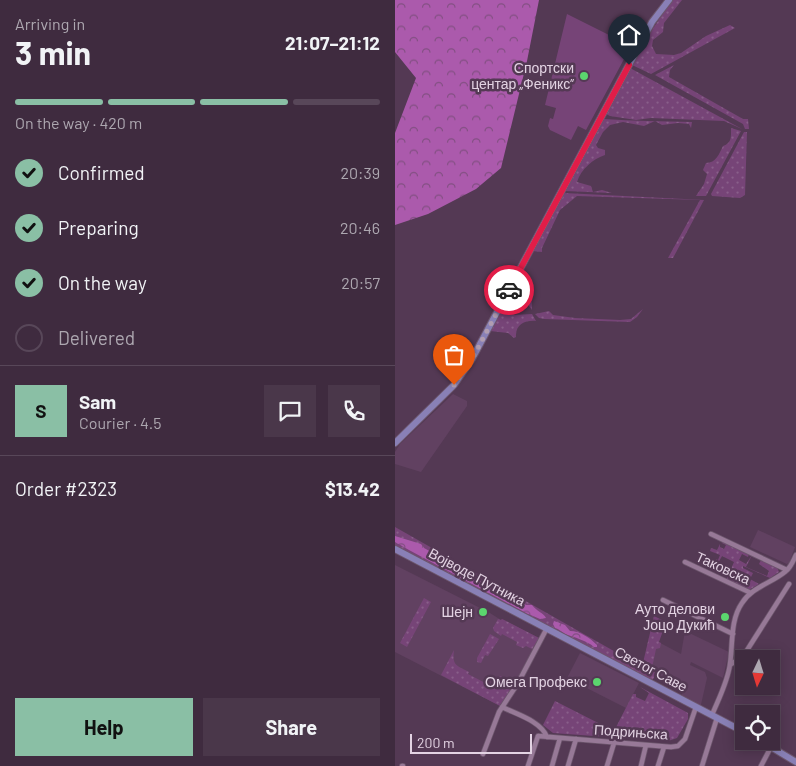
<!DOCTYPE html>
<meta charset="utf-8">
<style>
:root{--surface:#3f2b3f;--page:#4a374a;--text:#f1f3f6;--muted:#ada7b0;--line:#584759;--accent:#8abfa5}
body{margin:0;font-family:Barlow,sans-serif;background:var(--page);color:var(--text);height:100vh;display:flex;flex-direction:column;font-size:19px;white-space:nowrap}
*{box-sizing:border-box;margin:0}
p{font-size:16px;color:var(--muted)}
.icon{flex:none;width:28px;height:28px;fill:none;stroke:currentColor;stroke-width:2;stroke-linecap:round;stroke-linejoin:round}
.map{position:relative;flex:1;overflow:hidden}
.details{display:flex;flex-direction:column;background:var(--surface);width:395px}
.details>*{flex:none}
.needle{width:32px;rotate:184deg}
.buttons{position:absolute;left:340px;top:650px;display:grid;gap:10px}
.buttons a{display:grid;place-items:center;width:45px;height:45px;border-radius:0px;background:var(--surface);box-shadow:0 2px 12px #0003,0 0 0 1px var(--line);font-size:25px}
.scale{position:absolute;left:15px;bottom:12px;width:122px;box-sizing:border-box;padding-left:5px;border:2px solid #e3d3e3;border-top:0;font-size:14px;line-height:18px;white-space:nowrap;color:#e3d3e3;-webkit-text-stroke:4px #543954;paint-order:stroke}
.pin{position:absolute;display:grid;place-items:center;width:42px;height:42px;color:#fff;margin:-51px -21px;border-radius:50% 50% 50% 0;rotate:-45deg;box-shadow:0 0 5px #0007}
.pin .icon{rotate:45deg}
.courier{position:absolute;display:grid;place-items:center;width:50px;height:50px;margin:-25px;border:4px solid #e11d48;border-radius:50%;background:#fff;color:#222;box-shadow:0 1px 6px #0007}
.headline em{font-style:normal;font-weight:700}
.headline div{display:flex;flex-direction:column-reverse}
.headline{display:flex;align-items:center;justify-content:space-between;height:85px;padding:0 15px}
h1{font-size:32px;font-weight:700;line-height:38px}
.bar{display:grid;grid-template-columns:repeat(4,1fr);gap:8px 5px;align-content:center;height:60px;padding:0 15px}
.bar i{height:6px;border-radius:4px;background:var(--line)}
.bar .on{background:var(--accent)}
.bar p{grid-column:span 4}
.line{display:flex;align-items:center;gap:12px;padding:0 15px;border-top:1px solid var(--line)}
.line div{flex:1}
.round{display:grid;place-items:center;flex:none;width:52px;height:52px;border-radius:0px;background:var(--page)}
ol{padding:0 15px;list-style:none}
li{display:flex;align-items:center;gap:15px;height:55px}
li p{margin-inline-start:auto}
li .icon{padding:5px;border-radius:50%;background:var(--accent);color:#111;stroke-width:4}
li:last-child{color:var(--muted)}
li i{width:28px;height:28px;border:2px solid var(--line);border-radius:50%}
.action{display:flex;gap:10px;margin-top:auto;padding:10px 15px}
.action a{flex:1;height:58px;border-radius:0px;background:var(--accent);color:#111;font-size:20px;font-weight:700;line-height:58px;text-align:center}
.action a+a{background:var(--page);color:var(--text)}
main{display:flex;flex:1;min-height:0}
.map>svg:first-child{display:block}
.built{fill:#614161}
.grass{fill:url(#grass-dots)}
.forest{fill:url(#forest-crowns)}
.pitch{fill:#764477}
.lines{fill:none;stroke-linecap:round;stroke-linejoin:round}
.street-casing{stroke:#6c566c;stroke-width:6}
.secondary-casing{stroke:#6c566c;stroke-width:8}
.street{stroke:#977997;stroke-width:4.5}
.secondary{stroke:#8980b6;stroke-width:6}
.done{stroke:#b19db1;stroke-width:5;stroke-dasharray:0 9}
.route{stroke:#e11d48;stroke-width:6}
.poi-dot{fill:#5bd56e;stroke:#543954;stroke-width:2}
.labels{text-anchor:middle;stroke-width:5;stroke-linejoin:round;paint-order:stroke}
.poi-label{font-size:14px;fill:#e3d3e3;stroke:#543954;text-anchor:end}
.street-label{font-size:14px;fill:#e3d3e3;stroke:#543954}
</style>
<main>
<section class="details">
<div class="headline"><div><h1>3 min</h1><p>Arriving in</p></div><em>21:07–21:12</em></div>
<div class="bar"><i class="on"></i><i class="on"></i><i class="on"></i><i></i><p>On the way · 420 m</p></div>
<ol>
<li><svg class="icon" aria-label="check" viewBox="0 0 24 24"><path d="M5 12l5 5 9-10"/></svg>Confirmed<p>20:39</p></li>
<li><svg class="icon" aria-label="check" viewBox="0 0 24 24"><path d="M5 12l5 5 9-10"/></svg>Preparing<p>20:46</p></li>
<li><svg class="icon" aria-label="check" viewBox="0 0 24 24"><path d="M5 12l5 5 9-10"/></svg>On the way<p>20:57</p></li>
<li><i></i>Delivered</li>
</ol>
<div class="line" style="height:90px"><b class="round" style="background:var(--accent);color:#111">S</b><div><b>Sam</b><p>Courier · 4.5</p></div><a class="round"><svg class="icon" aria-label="chat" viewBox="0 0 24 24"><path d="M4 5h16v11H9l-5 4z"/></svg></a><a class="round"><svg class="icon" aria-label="phone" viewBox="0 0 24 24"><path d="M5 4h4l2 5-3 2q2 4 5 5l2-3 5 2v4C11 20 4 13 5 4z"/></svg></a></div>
<div class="line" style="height:65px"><div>Order #2323</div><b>$13.42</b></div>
<div class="action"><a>Help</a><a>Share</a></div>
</section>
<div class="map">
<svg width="401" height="766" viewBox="0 0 401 766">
<defs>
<pattern id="grass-dots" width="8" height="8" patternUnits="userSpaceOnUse" patternTransform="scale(1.25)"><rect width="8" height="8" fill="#764477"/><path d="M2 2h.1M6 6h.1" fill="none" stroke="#895e8a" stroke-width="1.8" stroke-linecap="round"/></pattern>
<pattern id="forest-crowns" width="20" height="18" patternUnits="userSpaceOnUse" patternTransform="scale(1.25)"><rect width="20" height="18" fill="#ab5aac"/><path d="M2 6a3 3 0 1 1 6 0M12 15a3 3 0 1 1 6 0" fill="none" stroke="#824f82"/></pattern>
</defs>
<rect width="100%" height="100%" fill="#543954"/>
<!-- built -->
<path class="built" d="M58,394L72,401V406L26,472L0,464V452L5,444Z
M363,530L400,547L394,563L392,564L355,547Z
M0,565L95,613L106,620L107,619L144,638L121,683L105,706L0,652Z
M290,631L334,652L328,678L296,662L295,665L310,672L312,678L305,709L285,698L289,690L248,667L254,637L286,654Z
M185,653L244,683L231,708L172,678Z"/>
<!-- grass -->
<path class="grass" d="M277,0H287L269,23L268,32L258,40L257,46L261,54L279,55L286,53L311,36L335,25L340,28L256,74L237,65L257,30Z
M279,65L275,70L274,77L348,119H353L354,129H350L348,124L260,75Z
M235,68L347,129L329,121L256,118L241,120L215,116L211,114Z
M209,119C238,121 267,121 297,122L296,128L294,124L283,123L267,125L260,121L249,126L228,122L215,125L208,132L201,145L203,148L210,150V155C198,159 186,169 182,182L196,186L198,192L207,190L217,193L170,191Z
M336,128L346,131L311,196H301L309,184L312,174L308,170L311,163C321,163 324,154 328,146C337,143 336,137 336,128Z
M349,132H352L350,195L345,198L317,196L316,194Z
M169,193L309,200L278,258H273L305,200L182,196L165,210L147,248V252L137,251Z
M119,284C135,291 137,292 137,310L129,299V293L124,291L112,307L119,315L137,314L141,321C131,320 120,324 121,337L119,338L113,333L95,331Z
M248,309L242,317L235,322L149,319L144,318L140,314L154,311L158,315L180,318L225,320L236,319Z
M0,527L247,667L259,616L271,622L264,642L266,643L265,648L261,649L257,668L260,669L259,678L255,682L0,546Z
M327,541L354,554L353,557L347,554L344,560L351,564L357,555L351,567L372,576L374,571L364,564L366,560L382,567L384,572L375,578L348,566V568L358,573L355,579L364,584L354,590L331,580L339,562L327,556L322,565L320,564L317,566L321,559L323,560L325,555L315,551L316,548L322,550L325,544V547L329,549L331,545L327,543Z
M29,598L36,602L12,647L5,643Z
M103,619L106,620L107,619L144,638L136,651L137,649L131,646L128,648L121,645L122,642L107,634L106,636L99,631L98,628Z
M95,634L104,639L93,656L90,655L86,663L82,662V658Z
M59,650C57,666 61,665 74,672L73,674L96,686L105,676L121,683L105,706L46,675Z
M245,687L293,713V719L282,738L273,741L216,737L238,694H241V697L250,701L254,693Z
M160,701L215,729L213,737L158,733L148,725Z"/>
<!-- forest -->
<path class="forest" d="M0,0H144L132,61L106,168L81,189L33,214L0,225V133L21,78L0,52Z
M0,536L26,544L29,548L82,577L86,581L107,590L120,599L124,600L131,605H137C141,611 149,613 151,618L145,619L131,613L14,550L0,542Z
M159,621L170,625L175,631C185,631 195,638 202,645V647H199C192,641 179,637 170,634C167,632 164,629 160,628L158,624Z"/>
<!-- pitch -->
<path class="pitch" d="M172,14L236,46L191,130L183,126L176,140L155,130L153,126L155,118L158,119L161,108L150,105Z"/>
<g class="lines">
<defs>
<path id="street" d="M316,534L392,570
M290,562L356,593
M268,600L338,634
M335,665L349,655L394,584
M107,707C121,714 146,721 152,737
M317,715C324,698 333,681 335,664C338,644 335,620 347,603C357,587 377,583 391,571C396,567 398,561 401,555
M88,754L104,712L123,683L152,628
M7,766H8
M133,766L143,736L276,747L283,746L290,739L301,707
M157,766L165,738
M173,766L181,739
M212,766L219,743
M246,766L251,745
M263,766L269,747
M307,766L322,718
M366,766L376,747"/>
<path id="secondary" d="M0,443L59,385L77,359L243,48L257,22L274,0
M0,549L349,732
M366,741L401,762"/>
</defs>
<!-- street casing -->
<use href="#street" class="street-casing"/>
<!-- secondary casing -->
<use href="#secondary" class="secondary-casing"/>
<!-- street -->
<use href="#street" class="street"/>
<!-- secondary -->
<use href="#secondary" class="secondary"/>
</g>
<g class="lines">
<!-- done -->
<path class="done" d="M59,385L77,359L114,290"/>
<!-- route -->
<path class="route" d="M114,290L234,65"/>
</g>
<!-- markers -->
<g class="poi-dot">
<circle cx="189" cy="76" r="5"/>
<circle cx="88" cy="612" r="5"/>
<circle cx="330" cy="617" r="5"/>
<circle cx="202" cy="682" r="5"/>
</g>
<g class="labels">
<!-- poi labels -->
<g class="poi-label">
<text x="179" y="73">Спортски<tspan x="179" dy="16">центар „Феникс”</tspan></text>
<text x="320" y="614">Ауто делови<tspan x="320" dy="16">Јоцо Дукић</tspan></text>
<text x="78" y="617">Шејн</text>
<text x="192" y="687">Омега Профекс</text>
</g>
<!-- street labels -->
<g class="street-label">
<text transform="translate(328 568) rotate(25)" y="5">Таковска</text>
<text transform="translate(82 577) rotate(28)" y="5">Војводе Путника</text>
<text transform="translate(256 669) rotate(28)" y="5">Светог Саве</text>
<text transform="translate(236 732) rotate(4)" y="5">Подрињска</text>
</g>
</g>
</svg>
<div class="buttons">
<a><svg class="needle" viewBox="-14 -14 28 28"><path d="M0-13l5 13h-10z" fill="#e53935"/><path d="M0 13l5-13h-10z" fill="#ada7b0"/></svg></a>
<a><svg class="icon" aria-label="locate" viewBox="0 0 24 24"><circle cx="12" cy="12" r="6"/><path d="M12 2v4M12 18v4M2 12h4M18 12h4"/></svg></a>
</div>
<div class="scale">200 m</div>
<div class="pin" style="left:59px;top:385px;background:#ea580c"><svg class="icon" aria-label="bag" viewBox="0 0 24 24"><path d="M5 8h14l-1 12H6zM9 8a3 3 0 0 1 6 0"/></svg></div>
<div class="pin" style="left:234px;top:65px;background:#1f2937"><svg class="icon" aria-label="home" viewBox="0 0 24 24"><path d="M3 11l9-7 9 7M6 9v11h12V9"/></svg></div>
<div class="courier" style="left:114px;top:290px"><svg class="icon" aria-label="car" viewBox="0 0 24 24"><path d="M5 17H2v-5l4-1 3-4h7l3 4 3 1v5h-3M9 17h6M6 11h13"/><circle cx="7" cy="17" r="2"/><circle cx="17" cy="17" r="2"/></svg></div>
</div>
</main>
